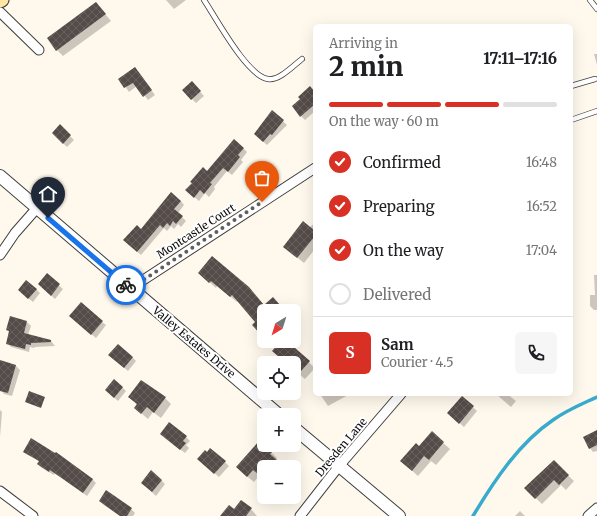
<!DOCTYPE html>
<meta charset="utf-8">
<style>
:root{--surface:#fff;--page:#f6f6f6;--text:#202124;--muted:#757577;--line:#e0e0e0;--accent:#d93025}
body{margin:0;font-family:Merriweather,serif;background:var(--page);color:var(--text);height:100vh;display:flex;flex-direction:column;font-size:15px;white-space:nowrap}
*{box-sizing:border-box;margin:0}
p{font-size:13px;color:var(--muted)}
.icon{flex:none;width:22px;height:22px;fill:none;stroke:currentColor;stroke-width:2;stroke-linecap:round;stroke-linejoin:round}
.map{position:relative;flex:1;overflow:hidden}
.sheet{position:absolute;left:313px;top:24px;width:260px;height:372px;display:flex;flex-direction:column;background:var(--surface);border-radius:6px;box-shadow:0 4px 16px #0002}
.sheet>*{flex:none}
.needle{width:26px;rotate:218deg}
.fabs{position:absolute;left:257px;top:304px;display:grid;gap:8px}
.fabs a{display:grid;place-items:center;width:44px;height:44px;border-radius:6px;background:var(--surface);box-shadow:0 4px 16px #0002;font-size:20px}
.pin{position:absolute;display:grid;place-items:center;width:34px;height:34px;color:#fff;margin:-41px -17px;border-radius:50% 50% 50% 0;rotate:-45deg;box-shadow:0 0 4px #0007}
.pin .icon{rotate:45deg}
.courier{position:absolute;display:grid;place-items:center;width:40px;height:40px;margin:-20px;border:3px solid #1a73e8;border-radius:50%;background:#fff;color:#222;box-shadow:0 1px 5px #0007}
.summary em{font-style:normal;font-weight:800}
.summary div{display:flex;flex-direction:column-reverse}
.summary{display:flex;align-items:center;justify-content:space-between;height:68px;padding:0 16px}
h1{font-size:26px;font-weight:800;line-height:30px}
.bar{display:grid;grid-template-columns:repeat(4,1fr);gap:6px 4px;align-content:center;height:48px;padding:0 16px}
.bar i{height:5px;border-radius:3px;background:var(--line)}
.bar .on{background:var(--accent)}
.bar p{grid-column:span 4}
.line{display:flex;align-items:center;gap:10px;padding:0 16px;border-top:1px solid var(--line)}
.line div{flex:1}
.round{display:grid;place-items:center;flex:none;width:42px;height:42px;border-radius:6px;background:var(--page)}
ol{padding:0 16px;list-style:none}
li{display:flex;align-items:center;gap:12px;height:44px}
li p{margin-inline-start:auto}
li .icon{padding:4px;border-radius:50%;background:var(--accent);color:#fff;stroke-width:4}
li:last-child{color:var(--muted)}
li i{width:22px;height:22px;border:2px solid var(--line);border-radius:50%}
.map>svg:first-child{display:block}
.shadow{fill:#0003}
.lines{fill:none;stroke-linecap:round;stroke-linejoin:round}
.stream{stroke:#38abcd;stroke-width:3.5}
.building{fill:url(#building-cross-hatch)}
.service-casing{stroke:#3f3f3f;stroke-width:6}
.minor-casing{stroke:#3f3f3f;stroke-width:11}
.tertiary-casing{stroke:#3f3f3f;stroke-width:14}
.secondary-casing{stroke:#2e2e2e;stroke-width:15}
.service{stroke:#fff;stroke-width:4.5}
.minor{stroke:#fff;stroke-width:9}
.tertiary{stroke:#fff;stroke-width:12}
.secondary{stroke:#ffe6a7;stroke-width:13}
.done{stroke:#615f5a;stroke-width:4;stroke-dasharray:0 7.2}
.route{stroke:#1a73e8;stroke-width:5}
.labels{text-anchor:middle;stroke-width:4;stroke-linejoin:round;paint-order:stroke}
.street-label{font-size:11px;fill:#0c0c0c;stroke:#fff}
</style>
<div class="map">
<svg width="597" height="516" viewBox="0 0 597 516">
<defs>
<pattern id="building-cross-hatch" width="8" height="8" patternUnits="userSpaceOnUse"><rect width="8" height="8" fill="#554c49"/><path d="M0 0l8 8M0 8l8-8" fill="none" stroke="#68615f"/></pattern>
</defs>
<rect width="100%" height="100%" fill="#fff8ec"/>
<!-- shadow -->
<path class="shadow" d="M166,0H186L174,9Z
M96,3L111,21L63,56L57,50Z
M594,54H597V65Z
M135,68L155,95L148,100L137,86L129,92L120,79Z
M192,83L204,96L196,103L183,90Z
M315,92V111L305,120L301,116Z
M272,111L287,125L267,145L259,138Z
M60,126L74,140L67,147L53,133Z
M243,148L247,152L241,160L243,162L232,175L227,171L214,187L215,189L209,197L205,193L199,201L191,194L207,173Z
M181,201L184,205L178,213L186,221L181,227L178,224L174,229L171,226L167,231L164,228L141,255L128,244L141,230Z
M315,223V249L304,263L284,247Z
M199,273L264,305L279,304L285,311H264V337L256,322L238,301L237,302L217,286L216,288Z
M47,275L63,289L55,299L43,288Z
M594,275H597V310H594L590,306V295H595Z
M36,289L40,293L33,302L23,294Z
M74,320L102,322L106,325L96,338Z
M27,322L31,326L28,335L51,341L55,346L35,347L34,348L30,347L29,352L11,347L7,343L10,332L7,330Z
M282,341H286L315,368L305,379L294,370V363H286Z
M132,357L136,361L128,371L114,359Z
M0,361L16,366L20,370L12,396L4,394L0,389Z
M122,387L126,391L118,401L110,394Z
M320,394H350L328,406Z
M496,394H507L516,401L511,407Z
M130,397L165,398L171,404L161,418L153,412L148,419L135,408L137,405Z
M463,398L477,411L464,427L453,417Z
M0,410L2,412L0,437Z
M597,431V451L593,452L590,448Z
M432,433L450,449L436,465L431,461L418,476L408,467L419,447Z
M186,437L190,441L186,445L189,448L185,453L165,438Z
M211,449L229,466L219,477L202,463Z
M24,451L92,479L96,483L87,496L55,473L54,475L42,468L38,464L40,462Z
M271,452L277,458L276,460L283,467H264V478L260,475L254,482L243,473Z
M554,462L574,481L566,490L561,485L542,504L525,488Z
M161,480L165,484L156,496L142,483Z
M106,492L131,509L135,513L133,516H120L104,505L100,501Z
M242,501L251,509L257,516H226L234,510Z
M520,511L525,516H515Z"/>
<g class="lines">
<!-- stream -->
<path class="stream" d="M473,516C494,481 519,443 553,420C567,410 582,404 597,397"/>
</g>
<!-- building -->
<path class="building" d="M96,2L106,14L56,51L47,38Z
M135,67L152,90L143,97L133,83L124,88L118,79Z
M192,81L201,91L191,100L182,90Z
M310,86L315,92V104L300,117L292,106L300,99L298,97Z
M272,110L284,120L272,135L270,134L263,142L254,134Z
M60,124L71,135L63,144L52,133Z
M234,139L244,148L238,155L240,157L228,172L223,168L210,183L212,184L204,194L200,190L194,198L185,190L192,183L190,182L203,167L207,171Z
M171,192L181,201L174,209L183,216L176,224L173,221L170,226L167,223L163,228L160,225L137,252L123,240L137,225L141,229Z
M303,221L315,231V236L297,258L283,247Z
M212,256L249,287L264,305L273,297L280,305L273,311H264V338L252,325L255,322L232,295L230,297L211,281L209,283L198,273Z
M47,273L60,284L51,296L38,284Z
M26,280L37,289L28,299L18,290Z
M81,302L103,321L91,335L69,316Z
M10,316L27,321L24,333L51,340V342L31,343V345L26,344L25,349L6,344L9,331L6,330Z
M281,341H287L310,361L294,379V363H286L272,351Z
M118,344L133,357L124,368L108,355Z
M0,360L16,365L8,393L0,391Z
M114,379L123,387L114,398L105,390Z
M141,380L166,397L154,413L147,407L141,414L134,408L137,404L128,397Z
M29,391L45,397L41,408L25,402Z
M462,396L474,406L459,424L447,413Z
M169,422L187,436L183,441L186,443L180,450L160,434Z
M597,430V445L589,449L583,437Z
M432,431L444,442L429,460L424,456L412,471L400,461L416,443L419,446Z
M31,438L55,453L56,452L93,479L83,493L50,470L49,472L37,464L39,461L23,452Z
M259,441L272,452L270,454L285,467H264V479L253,470L247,477L236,467Z
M210,448L226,461L214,474L197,459L205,450L207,452Z
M554,460L569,475L559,485L554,480L535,499L524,488Z
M151,470L162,480L152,492L141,483Z
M106,490L132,508L127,516H120L99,501Z
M241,500L252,508L246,516H220L229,505L234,509Z"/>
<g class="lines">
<defs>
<path id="service" d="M204,0C216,18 247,76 268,79C279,81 293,66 302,59
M590,0L597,9
M571,86L595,79
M571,120L597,111"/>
<path id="minor" d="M0,12L39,50
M0,255L15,233L37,208
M131,288L315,168
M0,491L33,516
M300,516L339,466L401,394
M588,516L597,508"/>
<path id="tertiary" d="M0,176L279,415
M294,428L399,516"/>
<path id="secondary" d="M0,1L2,0"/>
</defs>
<!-- service casing -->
<use href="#service" class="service-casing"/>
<!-- minor casing -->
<use href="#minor" class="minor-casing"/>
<!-- tertiary casing -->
<use href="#tertiary" class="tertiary-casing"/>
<!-- secondary casing -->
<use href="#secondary" class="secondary-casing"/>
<!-- service -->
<use href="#service" class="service"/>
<!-- minor -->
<use href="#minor" class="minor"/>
<!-- tertiary -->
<use href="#tertiary" class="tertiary"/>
<!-- secondary -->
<use href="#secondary" class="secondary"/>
</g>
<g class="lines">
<!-- done -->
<path class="done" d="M126,285L131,288L262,202"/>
<!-- route -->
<path class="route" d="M48,218L126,285"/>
</g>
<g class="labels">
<!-- street labels -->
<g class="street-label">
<text transform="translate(196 231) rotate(-33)" y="4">Montcastle Court</text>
<text transform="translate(194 342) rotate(40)" y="4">Valley Estates Drive</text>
<text transform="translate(341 447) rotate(-50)" y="4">Dresden Lane</text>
</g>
</g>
</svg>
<div class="fabs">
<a><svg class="needle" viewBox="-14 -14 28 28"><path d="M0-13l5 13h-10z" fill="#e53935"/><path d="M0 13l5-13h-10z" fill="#757577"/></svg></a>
<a><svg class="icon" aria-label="locate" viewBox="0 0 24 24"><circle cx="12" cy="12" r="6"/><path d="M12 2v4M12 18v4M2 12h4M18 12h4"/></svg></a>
<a>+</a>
<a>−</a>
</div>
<div class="pin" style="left:262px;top:202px;background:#ea580c"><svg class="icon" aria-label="bag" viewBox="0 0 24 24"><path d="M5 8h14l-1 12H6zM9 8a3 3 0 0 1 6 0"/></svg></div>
<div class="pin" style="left:48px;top:218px;background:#1f2937"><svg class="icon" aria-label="home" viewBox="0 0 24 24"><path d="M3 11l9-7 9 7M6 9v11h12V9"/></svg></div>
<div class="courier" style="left:126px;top:285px"><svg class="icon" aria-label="bike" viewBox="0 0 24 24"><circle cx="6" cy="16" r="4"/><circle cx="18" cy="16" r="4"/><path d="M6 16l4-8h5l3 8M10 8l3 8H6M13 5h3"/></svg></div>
<section class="sheet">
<div class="summary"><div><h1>2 min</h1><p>Arriving in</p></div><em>17:11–17:16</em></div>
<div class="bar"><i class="on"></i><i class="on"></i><i class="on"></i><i></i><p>On the way · 60 m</p></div>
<ol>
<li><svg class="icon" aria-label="check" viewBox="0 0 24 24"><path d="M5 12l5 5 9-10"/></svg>Confirmed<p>16:48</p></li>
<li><svg class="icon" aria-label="check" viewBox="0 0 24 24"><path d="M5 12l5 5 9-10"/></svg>Preparing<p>16:52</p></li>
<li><svg class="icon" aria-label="check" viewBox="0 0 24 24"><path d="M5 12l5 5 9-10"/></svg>On the way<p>17:04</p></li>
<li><i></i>Delivered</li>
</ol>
<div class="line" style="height:72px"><b class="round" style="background:var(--accent);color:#fff">S</b><div><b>Sam</b><p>Courier · 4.5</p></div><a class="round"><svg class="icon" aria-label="phone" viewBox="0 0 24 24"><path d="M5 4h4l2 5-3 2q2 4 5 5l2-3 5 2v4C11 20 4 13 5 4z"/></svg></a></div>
</section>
</div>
